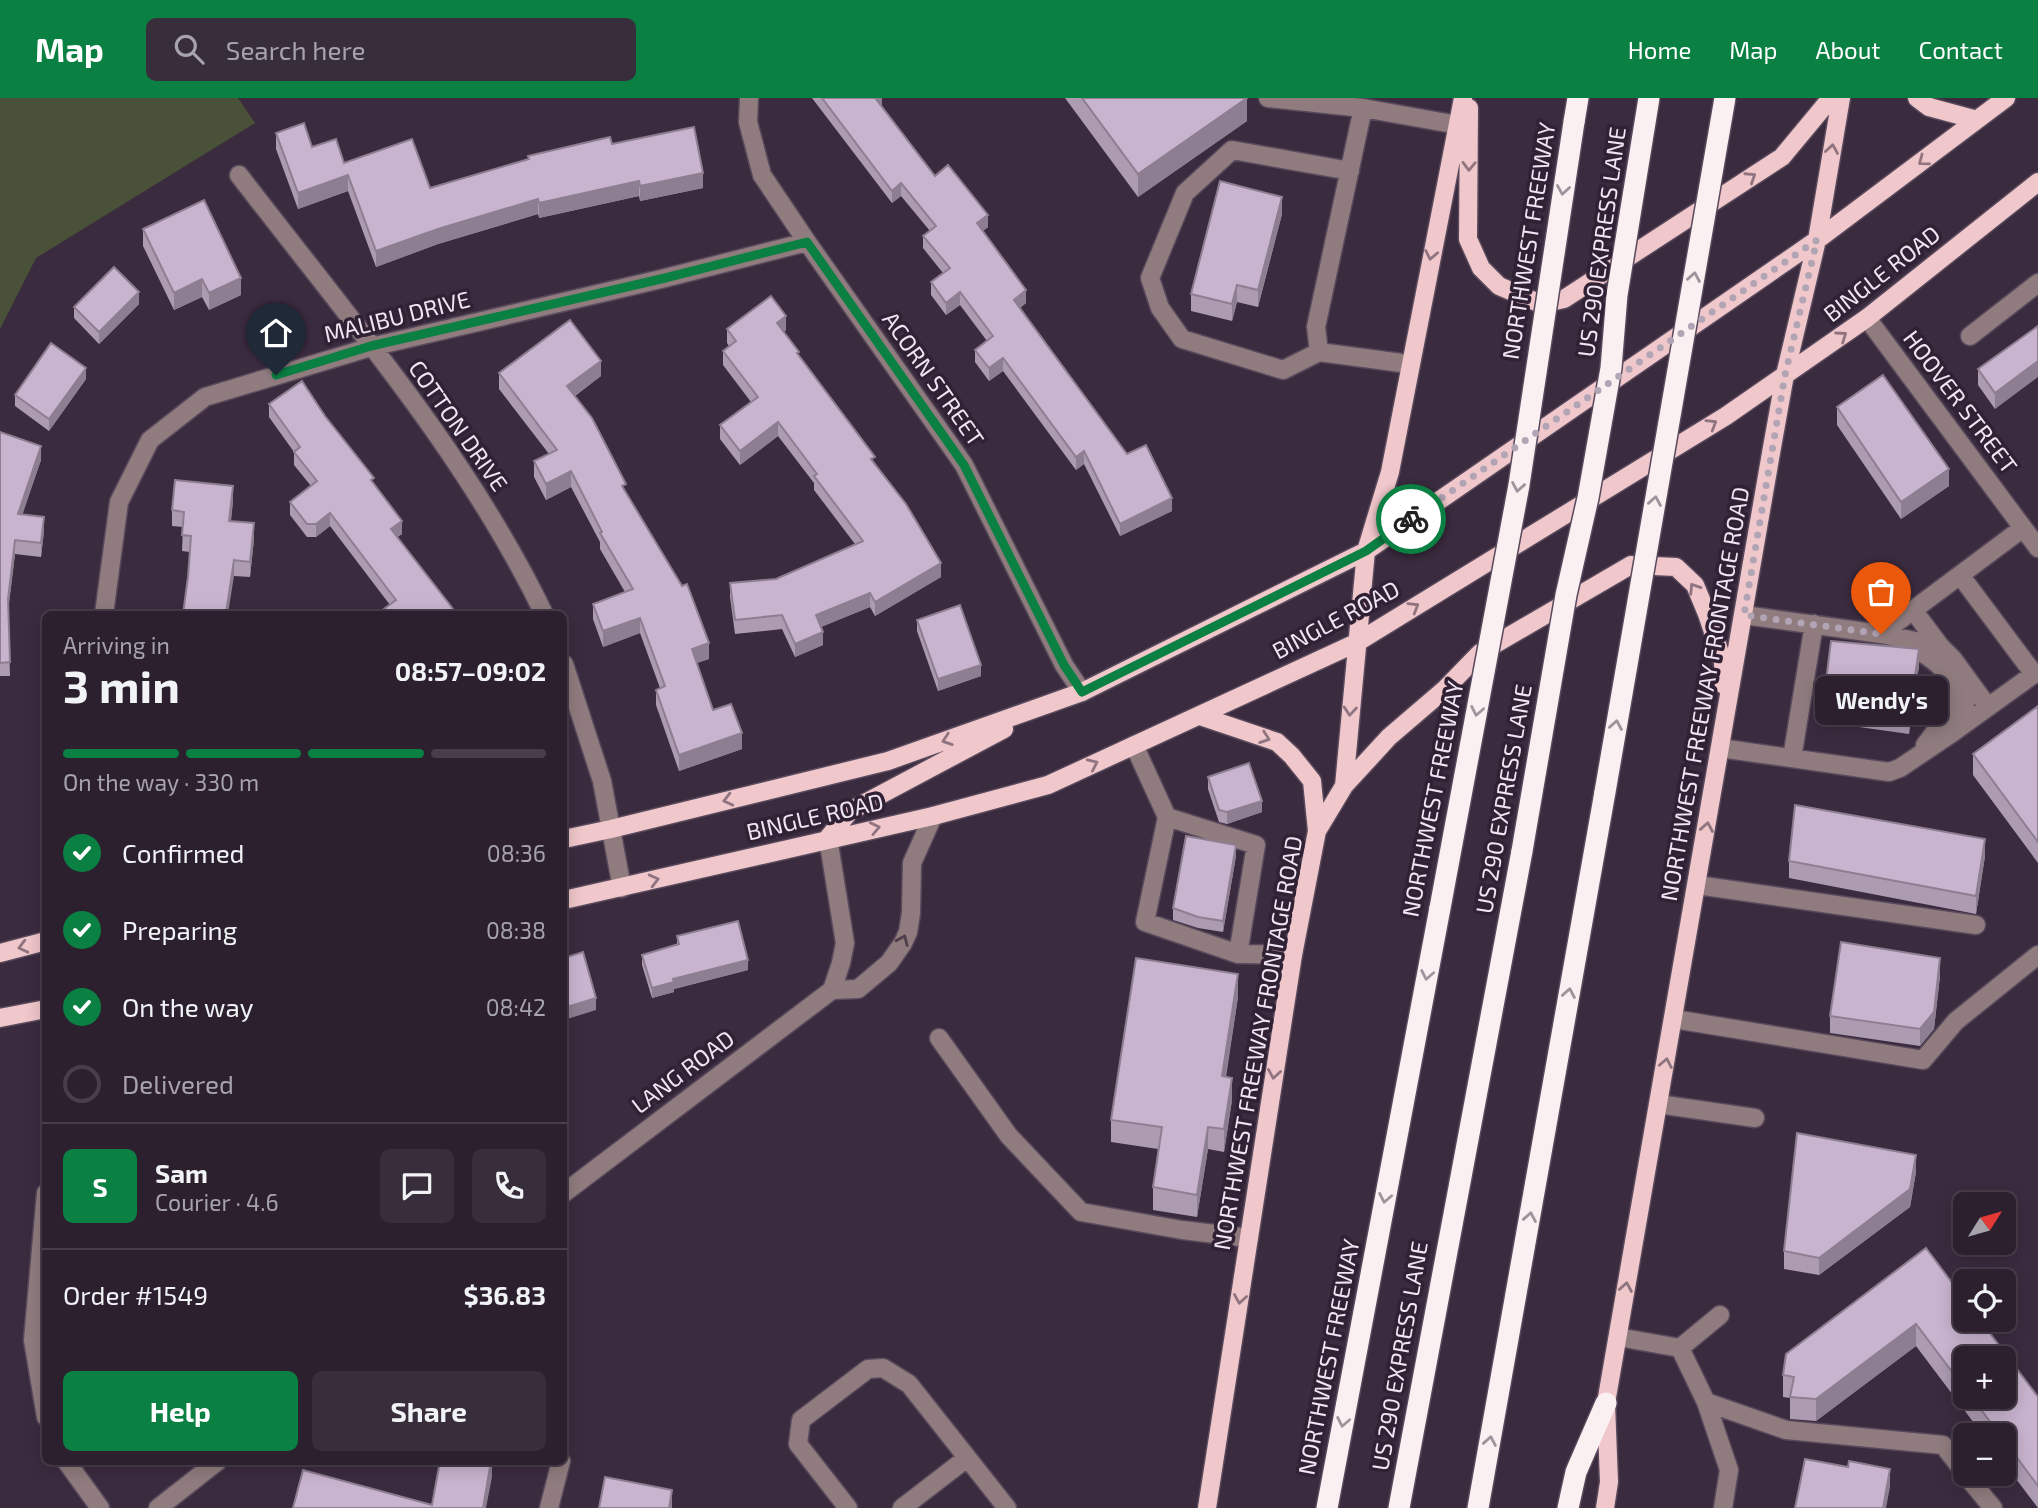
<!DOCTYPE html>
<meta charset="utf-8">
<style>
:root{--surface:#2c202f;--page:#382d3b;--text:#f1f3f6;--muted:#a6a3aa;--line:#483e4b;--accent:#0b8043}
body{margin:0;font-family:"Exo 2",sans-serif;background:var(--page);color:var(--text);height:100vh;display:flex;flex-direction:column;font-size:26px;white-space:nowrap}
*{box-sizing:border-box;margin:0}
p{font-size:23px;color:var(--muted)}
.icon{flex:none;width:38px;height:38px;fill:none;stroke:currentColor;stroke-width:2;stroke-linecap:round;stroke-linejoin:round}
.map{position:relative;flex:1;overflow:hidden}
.side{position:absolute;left:42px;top:513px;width:525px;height:854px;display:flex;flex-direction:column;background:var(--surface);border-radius:10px;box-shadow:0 4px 18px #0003,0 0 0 2px var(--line)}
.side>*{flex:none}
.needle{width:46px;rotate:53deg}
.controls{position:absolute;left:1953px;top:1094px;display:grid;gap:14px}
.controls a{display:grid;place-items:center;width:63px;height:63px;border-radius:10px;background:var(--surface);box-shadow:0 4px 18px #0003,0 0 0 2px var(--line);font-size:35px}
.pin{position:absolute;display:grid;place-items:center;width:60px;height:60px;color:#fff;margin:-72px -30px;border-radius:50% 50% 50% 0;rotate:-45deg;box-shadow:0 0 7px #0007}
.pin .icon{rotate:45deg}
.courier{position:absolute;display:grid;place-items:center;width:70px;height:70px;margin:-35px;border:5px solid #0b8043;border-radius:50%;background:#fff;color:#222;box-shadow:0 2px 9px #0007}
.bubble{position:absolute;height:49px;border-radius:10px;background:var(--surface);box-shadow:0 4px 18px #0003,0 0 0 2px var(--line);font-size:23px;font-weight:700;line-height:49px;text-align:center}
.overview em{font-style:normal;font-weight:700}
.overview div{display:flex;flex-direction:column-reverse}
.overview{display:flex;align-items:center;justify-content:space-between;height:119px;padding:0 21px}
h1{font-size:46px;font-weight:700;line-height:52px}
.bar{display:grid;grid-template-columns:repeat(4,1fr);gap:10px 7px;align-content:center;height:84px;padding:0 21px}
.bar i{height:9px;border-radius:5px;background:var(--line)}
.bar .on{background:var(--accent)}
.bar p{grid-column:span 4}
.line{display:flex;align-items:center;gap:18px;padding:0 21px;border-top:2px solid var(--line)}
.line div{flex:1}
.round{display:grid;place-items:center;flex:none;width:74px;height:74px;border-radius:10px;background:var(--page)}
ol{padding:0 21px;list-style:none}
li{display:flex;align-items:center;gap:21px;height:77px}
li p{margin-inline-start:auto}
li .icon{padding:7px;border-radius:50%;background:var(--accent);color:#fff;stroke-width:4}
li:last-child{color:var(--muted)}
li i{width:38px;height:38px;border:4px solid var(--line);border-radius:50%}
.button{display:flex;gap:14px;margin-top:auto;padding:14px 21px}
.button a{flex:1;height:80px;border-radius:10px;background:var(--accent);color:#fff;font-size:28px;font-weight:700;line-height:80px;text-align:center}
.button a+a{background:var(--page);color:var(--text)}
header{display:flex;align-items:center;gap:42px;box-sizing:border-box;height:98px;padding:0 35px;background:var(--accent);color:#fff}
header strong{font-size:33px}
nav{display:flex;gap:38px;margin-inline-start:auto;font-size:24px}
.search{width:490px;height:63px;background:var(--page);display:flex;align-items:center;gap:18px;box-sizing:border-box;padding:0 24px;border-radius:10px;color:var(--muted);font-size:26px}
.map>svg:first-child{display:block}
.green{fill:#495138}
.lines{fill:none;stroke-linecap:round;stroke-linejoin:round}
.minor-casing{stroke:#58495c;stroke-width:21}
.major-casing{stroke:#58495c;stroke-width:21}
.highway-casing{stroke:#58495c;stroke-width:24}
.minor{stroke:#907c7e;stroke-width:18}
.major{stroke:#f0c7ca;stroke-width:18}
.highway{stroke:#faf0f1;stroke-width:21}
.highway-bridge-casing{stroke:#58495c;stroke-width:24;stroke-linecap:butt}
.highway-bridge{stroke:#faf0f1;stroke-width:21}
.wall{fill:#ad9bb2;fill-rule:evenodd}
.shaded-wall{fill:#8d7e91}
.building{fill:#c9b4cf;stroke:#8d7e91;stroke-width:2}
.oneway{stroke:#907480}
.oneway2{stroke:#9f939c}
.oneway3{stroke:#4d3c4b}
.done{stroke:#b1a4b4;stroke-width:7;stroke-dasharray:0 12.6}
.route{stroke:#0b8043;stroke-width:9}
.labels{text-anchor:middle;stroke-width:7;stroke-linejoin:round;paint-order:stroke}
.street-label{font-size:23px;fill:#f0e5f3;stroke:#302135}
</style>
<header>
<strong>Map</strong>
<div class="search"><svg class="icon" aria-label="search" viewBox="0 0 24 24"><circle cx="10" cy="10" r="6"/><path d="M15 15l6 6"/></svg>Search here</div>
<nav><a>Home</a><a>Map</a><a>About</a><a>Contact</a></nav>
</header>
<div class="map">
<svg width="2038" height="1410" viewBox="0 0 2038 1410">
<rect width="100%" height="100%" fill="#3b2b3f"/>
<!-- green -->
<path class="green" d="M0,0H238L255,25L36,160L0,231Z"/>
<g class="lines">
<defs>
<path id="minor" d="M749,0L748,24L762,77L807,144L964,367L1064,567L1082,594
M1268,0L1363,10L1458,27
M1363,10L1316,229L1319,254L1409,266
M239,77C347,218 467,356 544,516
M1867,220L2038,450
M1970,238L2038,185
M1319,254L1283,272L1182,241L1160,210L1150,180L1185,95L1232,52L1350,73
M1913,512L1940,548L1953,561L1988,609
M104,516L119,404L150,342L205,299L371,249L661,181L807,144
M1744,517L1881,536L1940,548
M1881,536L2023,430
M1909,547C1966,579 1964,598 1925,647
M564,566L602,683L622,790
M1954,632C1964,615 1969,600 1965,580
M1134,647L1167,719L1256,747L1238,856L1293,857
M1720,650L1889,674L1900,670L1952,635L2034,576L1960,477
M1792,660L1814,526
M1167,719L1145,824L1238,856
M1697,787L1976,827
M832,892L858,891L889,865L903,845L908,834L911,815L912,765L933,718
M1674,921L1923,962L1956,923L2038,857
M939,940L1009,1038L1081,1114L1182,1132L1249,1140
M1658,1006L1755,1020
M46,1095L33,1242L46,1319
M564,1095L832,892L841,865L845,845L828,740
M1618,1239L1680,1250L1720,1217
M1680,1250L1706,1304L1729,1372L1723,1410
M1706,1304L1786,1332L1943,1347L1965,1375
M66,1363L100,1410
M1965,1376L1993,1410
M158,1410L218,1363
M549,1410L561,1363
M848,1410L798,1346L801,1322L868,1271L883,1270L909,1286L1007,1410
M902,1410L967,1360"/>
<path id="major" d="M1917,0L1929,9L1977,22
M1469,10L1468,141L1481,170L1499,188L1541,206L1564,201L1782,59L1831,0
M1200,618L1277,644L1292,658L1312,683L1317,733
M1344,688L1389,639L1445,591L1480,555L1631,467L1676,469L1695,487L1707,516L1723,564L1724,587
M828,740L850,713L1004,631
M564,741L611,731L888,663L1082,594L1366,453L1817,142L2006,0
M564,802L933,718L1048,687L1356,545L1726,318L1867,220L2038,84
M0,855L46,843
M0,920L46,911
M1207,1410L1293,857L1317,733L1344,688L1366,453L1390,374L1463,0
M1605,1410L1609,1384L1606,1305L1771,355L1785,277L1817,142L1841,0"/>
<path id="highway" d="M1574,24L1578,0
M1327,1410L1440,810
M1399,1410L1522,753
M1478,1410L1605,694
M1568,1410L1576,1374L1606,1305"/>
</defs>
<!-- minor casing -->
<use href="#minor" class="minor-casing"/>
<!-- major casing -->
<use href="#major" class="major-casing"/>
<!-- highway casing -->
<use href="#highway" class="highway-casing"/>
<!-- minor -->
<use href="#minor" class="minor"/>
<!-- major -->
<use href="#major" class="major"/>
<!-- highway -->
<use href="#highway" class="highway"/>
<defs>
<path id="highway-bridge" d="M1605,694L1725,0
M1522,753L1566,497L1588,400L1611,270L1617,197L1649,0
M1440,810L1519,387L1574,24"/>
</defs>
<!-- highway-bridge casing -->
<use href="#highway-bridge" class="highway-bridge-casing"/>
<!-- highway-bridge -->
<use href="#highway-bridge" class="highway-bridge"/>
</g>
<!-- wall -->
<path class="wall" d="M812,0H882V8L935,78L988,129L983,133L1026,205L1020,210L1127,356L1172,413L1120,438L1084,366L1076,372L1003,273L989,283L975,264V252L987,243L960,207L946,217L931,197V184L943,175L923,150V138L930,133L901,98L892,105Z
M1065,0H1247V23L1138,99Z
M276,35L312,49L344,65L430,90L528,61V58L612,46L703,90L640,103L639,98L539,120L538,116L438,146L376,169L348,93L298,111L276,51Z
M1282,116L1258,209L1237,204L1232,223L1191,213V196Z
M143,131L241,197L209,212L202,199L174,212L143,148Z
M139,206L99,246L74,220V209Z
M2038,228L1995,311L1978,287V271Z
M727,231L786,232L784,234L799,258L875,365L941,479L875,518L870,509L821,529L823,547L795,559L782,531L735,536L730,499V485L776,481L855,446L814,392V385L778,338L740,367L720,341V327L751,304L723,267V253L729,248L727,245Z
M499,275L601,278L575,298L626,395L709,561L696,565L713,612L742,651L679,673L656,607V592L660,590L640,535L603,549L593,521V506L625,494L600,451V444L571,389L546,402L534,379V363L549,356L499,291Z
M86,281L49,333L15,308V297Z
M269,306L325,318L374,385L402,436L397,439L457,516L390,507L330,428L316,439H307L290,417V404L311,388L294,367V354L269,319Z
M1837,309L1949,388L1901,421L1837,327Z
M0,334L41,362L22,416L44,433L41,459L15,456L8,512L10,578H0Z
M233,403L231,423L254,441L250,479L234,478L183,516L188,479L190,454L182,453L183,429L172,428V412Z
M917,522L981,578L938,593L917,533Z
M1919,568L1909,636L1823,624V607Z
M2038,608V765L1973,677V656Z
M1208,679L1262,714L1227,726L1219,724L1208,691Z
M1236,758L1223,834L1198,830L1173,822V810Z
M1985,758L1976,816L1789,780V763Z
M677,838L748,872L674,891V894L652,900L642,867V857L677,846Z
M1940,878L1934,931L1920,948L1830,935V918Z
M1238,899L1226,979L1232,1002L1224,1054L1208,1051L1197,1119L1153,1112V1089L1158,1051L1111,1044V1022Z
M1916,1074L1910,1109L1819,1177L1784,1171V1153Z
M1926,1150L2038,1299V1410L2004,1365V1337H1983L1916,1248L1816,1323L1790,1321V1300L1783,1299V1277ZM1965,1260L2004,1298H1965Z"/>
<!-- shaded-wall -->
<path class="shaded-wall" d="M877,0H882V9L876,13Z
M1247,0V23L1138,99V76Z
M703,75V90L640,103V88Z
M348,77V93L298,111V95Z
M639,83V98L539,120V105Z
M901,85V98L892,105V93Z
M1282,99V116L1258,209V192Z
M538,101V116L438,146L376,169V153L438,131Z
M988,117V129L977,138V125Z
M241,180V197L209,212V195Z
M202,181V199L174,212V195Z
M1237,187V204L1232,223V206Z
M1026,192V205L1014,214V202Z
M139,194V206L99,246V234Z
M960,194V207L946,217V205Z
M786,218V232L777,239V225Z
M1003,260V273L989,283V270Z
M601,263V278L567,303V288Z
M2038,263V279L1995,311V295Z
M86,270V281L49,333V321Z
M778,324V338L740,367V353Z
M41,348V362L18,430V416Z
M1084,353V366L1076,372V359Z
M1949,371V388L1901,421V404Z
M571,373V389L546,402V386Z
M233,388V403L229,438V423Z
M1172,400V413L1120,438V426Z
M330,415V428L316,439V426Z
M44,419V433L41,459V445Z
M402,423V436L391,444V431Z
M254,425V441L250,479V464Z
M15,442V456L8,515V501Z
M234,462V478L228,516H226Z
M941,465V479L875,518V504Z
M870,495V509L816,531V517Z
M640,520V535L603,549V533Z
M823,534V547L795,559V546Z
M709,545V561L692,567V551Z
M1919,551V568L1909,636V619Z
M981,567V578L938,593V581Z
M742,635V651L679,673V657Z
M1262,703V714L1227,726V714Z
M1985,741V758L1976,816V798Z
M1236,747V758L1223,834V823Z
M1940,860V878L1934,931L1920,948V931Z
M748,862V872L674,891V894L652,900V890L673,881Z
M1238,876V899L1222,1001V978Z
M596,900V912L564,922V910Z
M1232,980V1002L1224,1054V1031Z
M1208,1029V1051L1197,1119V1097Z
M1916,1057V1074L1910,1109L1819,1177V1160Z
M1916,1226V1248L1816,1323V1301Z
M491,1363H492V1379L486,1410H483Z
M1890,1371V1389L1886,1410H1883Z
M672,1392V1410H669Z"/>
<!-- building -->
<path class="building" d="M822,0H877L876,1L935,78L948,67L988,117L977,125L1026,192L1014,202L1127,356L1146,347L1172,400L1120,426L1084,353L1076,359L1003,260L989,270L975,252L993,238L960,194L946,205L931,184L950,170L923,138L936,128L901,85L892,93Z
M1082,0H1247L1138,76Z
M304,25L312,49L336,41L344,65L412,41L430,90L529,61L528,58L610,39L612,46L694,29L703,75L640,88L639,83L539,105L538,101L438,131L376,153L348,77L298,95L276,35Z
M1220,83L1282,99L1258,192L1237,187L1232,206L1191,196Z
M204,102L241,180L209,195L202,181L174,195L143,131Z
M114,169L139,194L99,234L74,209Z
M771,198L786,218L777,225L799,254L797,255L875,359L871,361L906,406L941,465L875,504L870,495L816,517L823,534L795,546L782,517L735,522L730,485L776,481L863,443L814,378L817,376L778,324L740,353L720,327L758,299L723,253L736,243L727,231Z
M570,222L601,263L567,288L592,320L626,386L622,388L682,488L687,486L709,545L692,551L713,612L731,606L742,635L679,657L656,592L665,588L640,520L603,533L593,506L633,491L600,435L602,434L571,373L546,386L534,363L557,352L499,275Z
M2038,228V263L1995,295L1978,271Z
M51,245L86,270L49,321L15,297Z
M1883,277L1949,371L1901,404L1837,309Z
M302,283L325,318L374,380L371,382L402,423L391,431L457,516H377L396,502L330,415L316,426H307L290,404L317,383L294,354L300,349L269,306Z
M0,334L41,348L18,416L44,419L41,445L15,442L8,501L10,564L0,565Z
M175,382L233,388L229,423L254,425L250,464L234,462L226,515L234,516H183L188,479L191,438L182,437L184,414L172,412Z
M960,507L981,567L938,581L917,522Z
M1831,543L1919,551L1909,619L1823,607Z
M2038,608V744L1973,656Z
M1249,665L1262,703L1227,714L1219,712L1208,679Z
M1795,707L1985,741L1976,798L1789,763Z
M1186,738L1236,747L1223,823L1198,819L1173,810Z
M738,823L748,862L673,881L674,884L652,890L642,857L679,846L677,838Z
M1841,844L1940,860L1934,914L1920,931L1830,918Z
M583,854L596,900L564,910V860Z
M1136,860L1238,876L1222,978L1232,980L1224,1031L1208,1029L1197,1097L1153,1089L1162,1029L1111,1022Z
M1797,1035L1916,1057L1910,1091L1819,1160L1784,1153Z
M1926,1150L1965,1202V1222H1980L2038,1299V1388L2004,1342V1337H2000L1971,1298H2004V1260H1965V1291L1916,1226L1816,1301L1790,1299L1794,1279L1783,1277L1786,1256Z
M1805,1361L1848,1369L1849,1363L1890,1371L1883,1410H1795Z
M440,1363H491L483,1410H293L303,1372L432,1407Z
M605,1379L672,1392L669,1410H599Z"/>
<!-- one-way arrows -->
<defs><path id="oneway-chevron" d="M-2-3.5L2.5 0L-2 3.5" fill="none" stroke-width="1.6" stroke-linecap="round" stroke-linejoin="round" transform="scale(1.75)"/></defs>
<g class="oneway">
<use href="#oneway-chevron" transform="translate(1832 51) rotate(-81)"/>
<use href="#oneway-chevron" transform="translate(1923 63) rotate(143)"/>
<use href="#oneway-chevron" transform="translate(1469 68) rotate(91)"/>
<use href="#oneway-chevron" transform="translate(1751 79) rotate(-33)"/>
<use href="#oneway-chevron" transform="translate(1431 157) rotate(101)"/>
<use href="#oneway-chevron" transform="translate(1842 238) rotate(-35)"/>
<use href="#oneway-chevron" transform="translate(1712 326) rotate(-31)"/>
<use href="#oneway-chevron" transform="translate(1694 490) rotate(-123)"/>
<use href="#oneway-chevron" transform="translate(1414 509) rotate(-31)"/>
<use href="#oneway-chevron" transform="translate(1350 613) rotate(95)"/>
<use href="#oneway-chevron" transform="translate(1265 640) rotate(19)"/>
<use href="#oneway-chevron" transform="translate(947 642) rotate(161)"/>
<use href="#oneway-chevron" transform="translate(1093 666) rotate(-25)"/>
<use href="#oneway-chevron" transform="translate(728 702) rotate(166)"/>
<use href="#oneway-chevron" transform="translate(1707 729) rotate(-80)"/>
<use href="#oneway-chevron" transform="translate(875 730) rotate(-12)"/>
<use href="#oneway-chevron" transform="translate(654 782) rotate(-14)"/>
<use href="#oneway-chevron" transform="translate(23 849) rotate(166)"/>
<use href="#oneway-chevron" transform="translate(1666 965) rotate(-79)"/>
<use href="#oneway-chevron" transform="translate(1274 976) rotate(99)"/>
<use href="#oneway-chevron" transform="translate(1626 1189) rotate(-80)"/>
<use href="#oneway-chevron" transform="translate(1240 1201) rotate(99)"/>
</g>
<g class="oneway2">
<use href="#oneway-chevron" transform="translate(1563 92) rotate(99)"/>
<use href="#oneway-chevron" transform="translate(1694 179) rotate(-80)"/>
<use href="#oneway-chevron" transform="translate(1518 389) rotate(100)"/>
<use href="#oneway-chevron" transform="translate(1655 403) rotate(-80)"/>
<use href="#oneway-chevron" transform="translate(1477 613) rotate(101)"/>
<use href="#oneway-chevron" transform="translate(1616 627) rotate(-80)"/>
<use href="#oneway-chevron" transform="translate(1427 877) rotate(101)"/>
<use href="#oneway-chevron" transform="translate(1569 895) rotate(-80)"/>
<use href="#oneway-chevron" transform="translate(1385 1100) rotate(101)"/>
<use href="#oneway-chevron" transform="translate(1530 1119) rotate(-80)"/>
<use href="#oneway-chevron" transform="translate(1343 1324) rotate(101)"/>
<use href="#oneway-chevron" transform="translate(1490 1343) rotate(-80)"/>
</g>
<use class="oneway3" href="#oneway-chevron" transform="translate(903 842) rotate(-66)"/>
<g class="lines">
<!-- done -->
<path class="done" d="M1411,421L1817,142L1785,277L1744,517L1881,536"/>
<!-- route -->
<path class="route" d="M276,277L371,248L661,181L807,144L964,367L1064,567L1082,594L1366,453L1411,421"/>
</g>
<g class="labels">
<!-- street labels -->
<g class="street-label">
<text transform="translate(1529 143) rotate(-81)" y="8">NORTHWEST FREEWAY</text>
<text transform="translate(1602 144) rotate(-82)" y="8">US 290 EXPRESS LANE</text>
<text transform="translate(1882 176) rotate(-38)" y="8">BINGLE ROAD</text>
<text transform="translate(397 219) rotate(-14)" y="8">MALIBU DRIVE</text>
<text transform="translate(933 281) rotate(55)" y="8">ACORN STREET</text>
<text transform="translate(1960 304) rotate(53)" y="8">HOOVER STREET</text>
<text transform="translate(458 328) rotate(55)" y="8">COTTON DRIVE</text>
<text transform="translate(1336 522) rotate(-28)" y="8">BINGLE ROAD</text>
<text transform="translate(1705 596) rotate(-80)" y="8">NORTHWEST FREEWAY FRONTAGE ROAD</text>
<text transform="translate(1433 701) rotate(-79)" y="8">NORTHWEST FREEWAY</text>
<text transform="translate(1504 701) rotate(-80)" y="8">US 290 EXPRESS LANE</text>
<text transform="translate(815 719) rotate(-13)" y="8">BINGLE ROAD</text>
<text transform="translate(1258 945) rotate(-80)" y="8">NORTHWEST FREEWAY FRONTAGE ROAD</text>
<text transform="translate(683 974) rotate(-37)" y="8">LANG ROAD</text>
<text transform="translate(1400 1258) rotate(-80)" y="8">US 290 EXPRESS LANE</text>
<text transform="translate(1329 1259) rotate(-79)" y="8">NORTHWEST FREEWAY</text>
</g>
</g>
</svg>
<div class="controls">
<a><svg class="needle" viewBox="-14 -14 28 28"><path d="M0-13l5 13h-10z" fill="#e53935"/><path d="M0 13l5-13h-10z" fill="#a6a3aa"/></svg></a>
<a><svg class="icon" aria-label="locate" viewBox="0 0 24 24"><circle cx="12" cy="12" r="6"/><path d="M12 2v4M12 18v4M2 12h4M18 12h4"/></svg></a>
<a>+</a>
<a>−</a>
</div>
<div class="pin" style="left:1881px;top:536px;background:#ea580c"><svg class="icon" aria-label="bag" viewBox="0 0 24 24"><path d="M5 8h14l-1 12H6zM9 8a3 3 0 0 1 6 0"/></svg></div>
<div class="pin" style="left:276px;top:277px;background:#1f2937"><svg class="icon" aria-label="home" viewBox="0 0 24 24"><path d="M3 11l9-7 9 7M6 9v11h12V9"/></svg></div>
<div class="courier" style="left:1411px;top:421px"><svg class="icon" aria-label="bike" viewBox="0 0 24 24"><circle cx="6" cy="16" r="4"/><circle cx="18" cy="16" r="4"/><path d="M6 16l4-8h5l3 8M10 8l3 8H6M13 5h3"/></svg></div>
<div class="bubble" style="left:1815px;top:578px;width:133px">Wendy's</div>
<section class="side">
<div class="overview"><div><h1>3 min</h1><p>Arriving in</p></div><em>08:57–09:02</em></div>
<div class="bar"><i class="on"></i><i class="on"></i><i class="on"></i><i></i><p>On the way · 330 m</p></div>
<ol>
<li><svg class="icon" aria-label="check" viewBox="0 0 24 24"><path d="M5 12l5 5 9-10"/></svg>Confirmed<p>08:36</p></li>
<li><svg class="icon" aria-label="check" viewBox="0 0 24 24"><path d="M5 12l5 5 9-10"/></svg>Preparing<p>08:38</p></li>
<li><svg class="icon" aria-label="check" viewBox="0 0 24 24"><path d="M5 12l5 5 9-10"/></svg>On the way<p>08:42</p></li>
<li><i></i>Delivered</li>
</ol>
<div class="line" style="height:126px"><b class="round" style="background:var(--accent);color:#fff">S</b><div><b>Sam</b><p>Courier · 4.6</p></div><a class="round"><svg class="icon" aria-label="chat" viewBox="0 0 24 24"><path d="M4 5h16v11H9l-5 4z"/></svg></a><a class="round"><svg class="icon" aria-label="phone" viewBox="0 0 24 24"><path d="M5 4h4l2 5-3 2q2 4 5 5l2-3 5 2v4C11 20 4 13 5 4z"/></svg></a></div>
<div class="line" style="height:91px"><div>Order #1549</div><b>$36.83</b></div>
<div class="button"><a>Help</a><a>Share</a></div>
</section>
</div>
